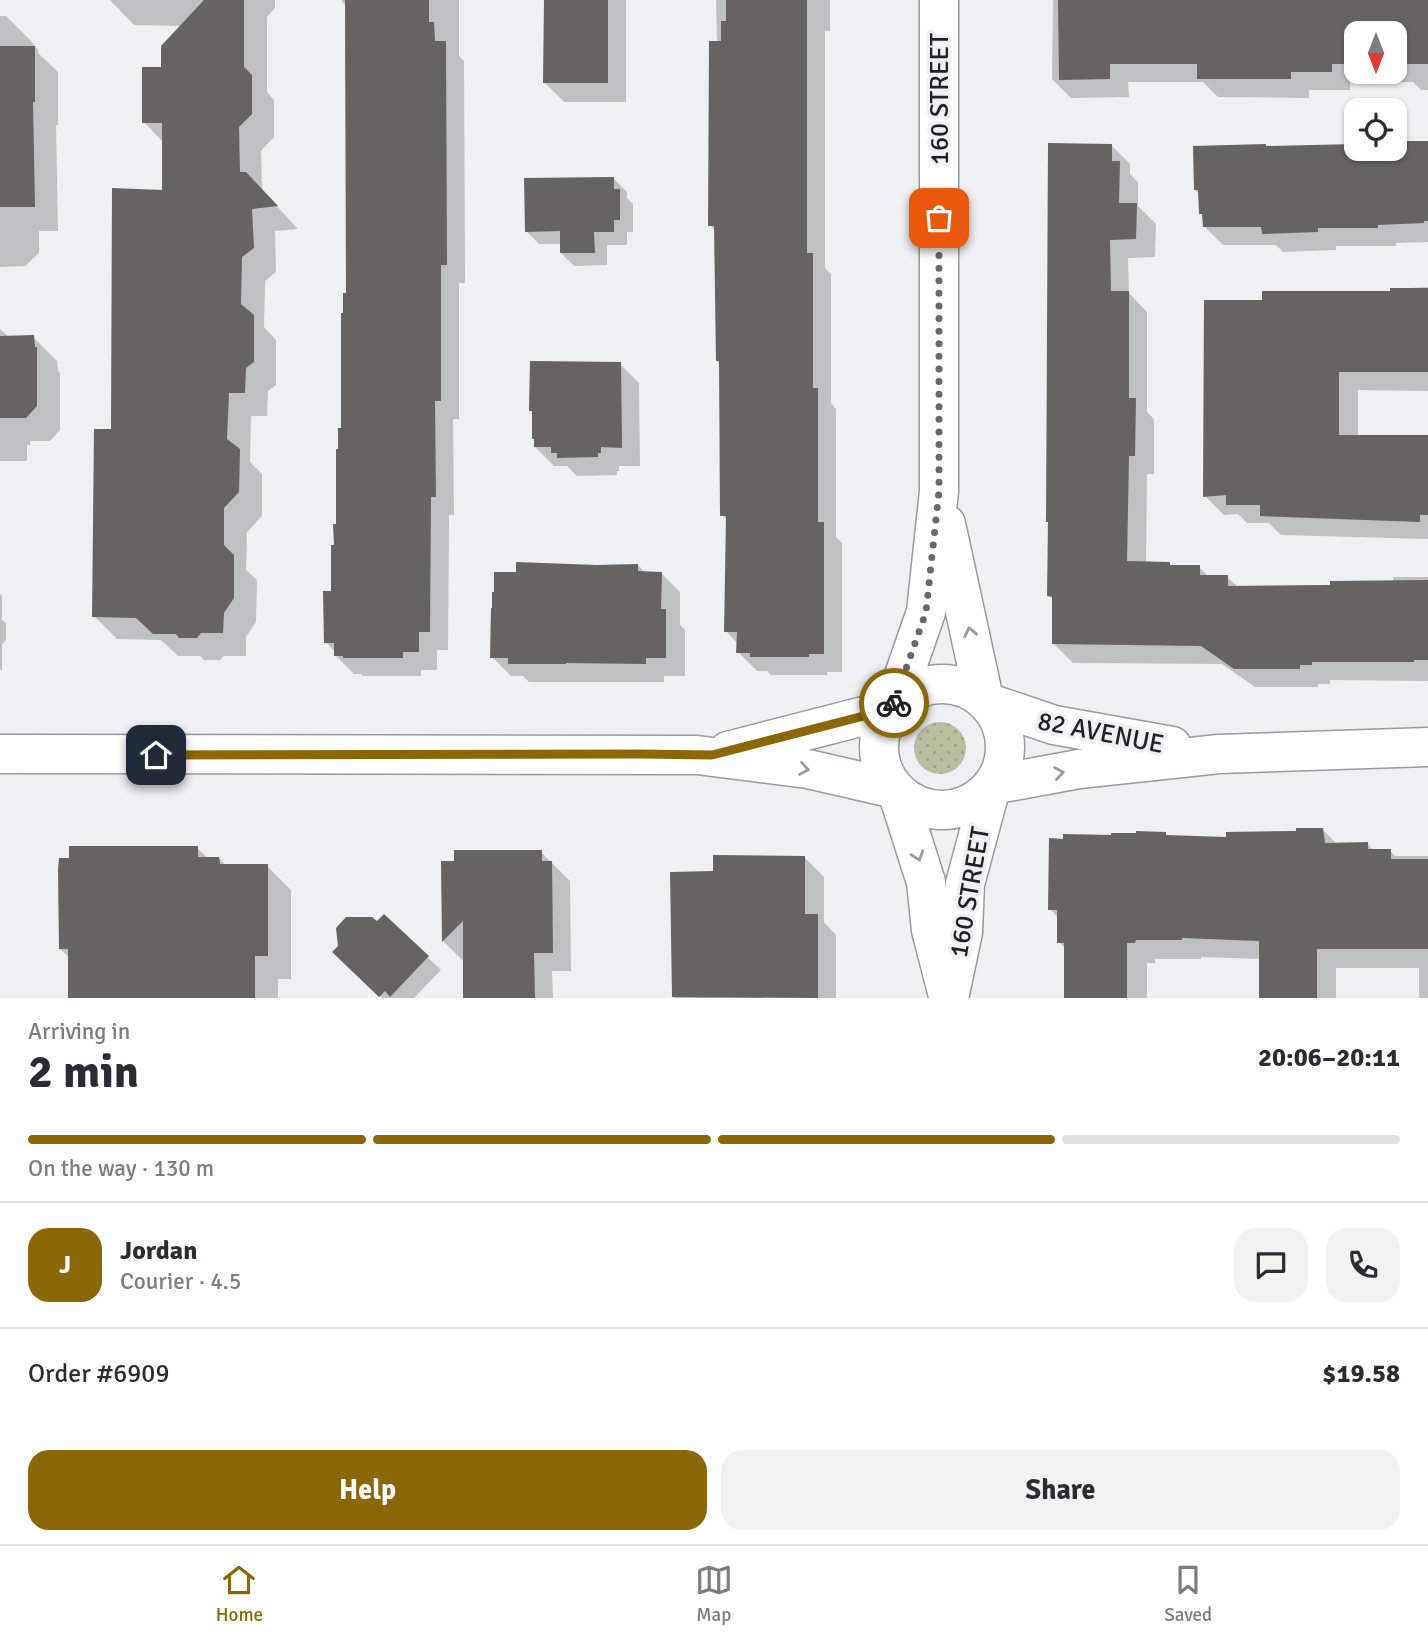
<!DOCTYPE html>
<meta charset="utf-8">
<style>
:root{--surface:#fff;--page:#f2f2f3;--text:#2b2b33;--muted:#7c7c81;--line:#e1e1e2;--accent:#8b6708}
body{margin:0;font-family:Signika,sans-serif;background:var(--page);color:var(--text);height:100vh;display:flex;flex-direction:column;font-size:26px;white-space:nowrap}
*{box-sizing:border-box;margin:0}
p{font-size:23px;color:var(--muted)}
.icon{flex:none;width:38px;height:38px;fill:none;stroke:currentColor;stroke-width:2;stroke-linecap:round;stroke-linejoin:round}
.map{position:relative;height:998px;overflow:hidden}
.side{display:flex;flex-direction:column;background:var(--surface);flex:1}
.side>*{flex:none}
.needle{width:46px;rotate:180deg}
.fabs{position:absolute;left:1344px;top:21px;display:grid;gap:14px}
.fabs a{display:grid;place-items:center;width:63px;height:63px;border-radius:14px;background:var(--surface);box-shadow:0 2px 5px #0004;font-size:35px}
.pin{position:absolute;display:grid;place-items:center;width:60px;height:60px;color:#fff;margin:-30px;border-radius:14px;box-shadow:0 4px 10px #0006}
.courier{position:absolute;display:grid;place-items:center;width:70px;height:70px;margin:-35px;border:5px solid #8b6708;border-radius:50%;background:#fff;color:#222;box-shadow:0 2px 9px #0007}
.summary em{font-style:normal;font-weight:700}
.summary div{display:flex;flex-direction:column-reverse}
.summary{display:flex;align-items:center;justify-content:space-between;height:119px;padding:0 28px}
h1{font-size:46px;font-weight:700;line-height:52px}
.bar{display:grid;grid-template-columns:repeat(4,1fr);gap:10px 7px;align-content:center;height:84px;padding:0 28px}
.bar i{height:9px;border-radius:5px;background:var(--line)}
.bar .current{background:var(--accent)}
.bar p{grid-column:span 4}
.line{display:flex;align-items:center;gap:18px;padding:0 28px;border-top:2px solid var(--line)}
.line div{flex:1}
.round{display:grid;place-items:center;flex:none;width:74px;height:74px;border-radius:21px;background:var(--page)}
.cta{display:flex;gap:14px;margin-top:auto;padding:14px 28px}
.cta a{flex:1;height:80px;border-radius:21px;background:var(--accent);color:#fff;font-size:28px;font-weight:700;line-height:80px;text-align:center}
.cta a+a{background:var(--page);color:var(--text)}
.tabs{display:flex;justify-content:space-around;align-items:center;height:98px;border-top:2px solid var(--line);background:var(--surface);font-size:19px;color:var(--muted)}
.tabs a{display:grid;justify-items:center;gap:4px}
.tabs .current{color:var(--accent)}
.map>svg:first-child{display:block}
.grass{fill:url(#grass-dots)}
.shadow{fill:#0003;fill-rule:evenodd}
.building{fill:#666362}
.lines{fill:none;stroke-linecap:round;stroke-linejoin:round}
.tertiary-casing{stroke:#999a9d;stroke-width:41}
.tertiary{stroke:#fff;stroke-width:38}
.oneway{stroke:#9b9b9c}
.done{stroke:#68696b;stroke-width:7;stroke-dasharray:0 12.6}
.route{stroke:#8b6708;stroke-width:9}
.labels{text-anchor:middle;stroke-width:7;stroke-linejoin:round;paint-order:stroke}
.street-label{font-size:26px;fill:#202122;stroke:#eef0f3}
</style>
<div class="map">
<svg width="1428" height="998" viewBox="0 0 1428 998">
<defs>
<pattern id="grass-dots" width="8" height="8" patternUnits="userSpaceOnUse" patternTransform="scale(1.75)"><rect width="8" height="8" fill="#b9c0a1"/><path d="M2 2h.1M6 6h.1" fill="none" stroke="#9fa58a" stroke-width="1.8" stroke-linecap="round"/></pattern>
</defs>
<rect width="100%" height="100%" fill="#eef0f3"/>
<!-- grass -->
<path class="grass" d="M914 748a26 26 0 1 1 52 0a26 26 0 1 1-52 0Z"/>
<!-- shadow -->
<path class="shadow" d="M110,0H275V8L267,17V92L274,100V137L261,151L262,190L298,229L275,231L276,272L265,281L264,327L276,340V385L268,391L267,416H251L250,462L262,474V516L247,532L246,570L257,580L256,622L246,637V656H224L220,660H204L200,656H178L161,640L117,639L94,616L113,431L163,192V142L144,122L163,69L182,26L134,25Z
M341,0H459V56L464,61L465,283H459V419H453L454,515H449L448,650H437V670H421V676H363L361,674H354L335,655V652L326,642L333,593L338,526L340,450L343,429L348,295L347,16L345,13V5Z
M546,0H626V102H564L545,83Z
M716,0H830V31H825V268L831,274V403L836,409V537L842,543V672H827V675H771L767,671H757L738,652V644L726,631L728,521L722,515L721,364L717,361L716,232L710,225L717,42Z
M1053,0H1428V90H1421L1413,82H1350V90H1309V98L1218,97L1203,82H1128L1129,97L1071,98L1052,79ZM1356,33H1395V72H1356Z
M0,16H6L30,40L38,50V53L58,72V125H56L58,231H39V253L25,266L0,267Z
M1428,143V242L1396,243V246H1336V250L1283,252L1276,245H1223L1204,226V217L1201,213L1200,194L1195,190L1268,148L1356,146V149H1395V145Z
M1111,145L1130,164V174L1138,182V206L1156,224L1155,257L1128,258L1129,293L1147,312V412L1154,419V474H1147L1146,563L1170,564L1172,567H1199L1209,577H1227L1239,588L1332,587L1393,582V577H1428V681L1330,680V684H1318V687H1255L1222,664L1073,663L1054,644V600L1049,595Z
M614,179L627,192V198L633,204V232H627V245H607V265L574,266L561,253V244H539L526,231Z
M1428,287V391L1358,390V436L1428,437V539L1281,535L1269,523H1247L1238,514L1224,515L1205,496L1264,302L1391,293L1392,289Z
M0,329L9,337H33L57,361L58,371L60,373V430L50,441H30V445H27V461H0Z
M620,364L639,383L640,466H619V471H617V475L577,476L567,466H554L535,447Z
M638,565L645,573H661L680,592V625L685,630V676H664V682H529L523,676H511L492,657L518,573L597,567Z
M0,594L2,596V620L6,623V640L2,644V670H0Z
M1323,830L1337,844L1367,843L1374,851H1390L1395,856H1428V998H1419V968H1336V998H1261V959L1201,957V959H1155V963H1147V998H1065L1066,949L1059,942V919L1050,909L1113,836L1165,833L1168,837L1228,839Z
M197,848L208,858H219L226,866H267L291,890V979H278V998H70V958L60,949Z
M541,852L570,881L571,971H552L553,998H465V957L462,960L444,942L443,862Z
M805,858L824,877V922L836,935V998H674L672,874L715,873Z
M384,916L441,970L414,998H382L334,952L340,946L377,924Z"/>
<!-- building -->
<path class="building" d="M204,0H244V67L252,75V114L239,127L240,172H246L278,206L252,209L254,248L242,257L241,304L254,315V362L246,368L245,393H229L227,439L240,449L239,492L224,508V545L234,555V598L224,613L223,633H201L197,638H179L176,634H153L136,618L92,617L94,429H111L112,188L162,190V123H142V67H161V46Z
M345,0H429V22H434L435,41H446L447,265H441V401H435L436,497H431L430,632H419V652H403V658H343V656H334V643H324L323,591H331V545H334L333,524H336V449H338V428H341V313H343V293H346Z
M544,0H608V83H543Z
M726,0H807V253H813V388H818V522H824V654H809V657H750V653H736L737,632H724L726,516H720L719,361H716L714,226H708L709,41H721V21H726Z
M1058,0H1428V64H1395V33H1356V64H1332V72H1291V79H1197V64H1110V79L1059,80Z
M0,46H35V102H33L35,207H0Z
M1398,141H1428V221H1424V223L1378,225V228H1318V232L1262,234L1261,227H1203L1202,214H1199L1198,190H1194L1193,146L1266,144V146L1356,144V149H1395V143H1398Z
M1048,143L1112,144V161H1120L1119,203H1137L1136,239L1110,240L1111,291H1129V398H1136L1135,456H1129L1127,561L1170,562V565H1200V575H1228V586L1330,585V581L1428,580V660H1414V662H1312V665H1300V669H1234L1201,646L1052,644V597L1047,596L1048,522H1046Z
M614,177V189H620V220H614V232H594L595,253H560V231L525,232L524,178Z
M1390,288H1428V372H1339V435H1428V515H1420V522L1260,516V505H1226V495L1203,497L1204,300H1262V291H1390Z
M34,335L35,347H37V406L26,418H0V336Z
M530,361L621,362L622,448L601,447V453H598V457L557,458V453H551V447H534V439H532V411H529Z
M516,562L597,565L638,564V571L662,572L661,609H666V658H646V664L566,663V664H508V658H490L491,608H492V592H494V572H516Z
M1296,828H1323L1325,843L1368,842V849H1391V859H1428V949H1317V998H1259V941L1182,938V940H1136L1135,943H1127V998H1064V943H1057V910H1048L1049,838L1063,839V834L1111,835V833H1136V831L1166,832V835L1226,837V832L1296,831Z
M69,846H198V857H219L220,864H268V956H255V998H68V949H59L58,870L59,858H69Z
M454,850H542V861H552L553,953H534L535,998H463V921L442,942L441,861H454Z
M713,855L805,856V914H818V998L672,997L670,872L713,871Z
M384,914L429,956L390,997L385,991L379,997L332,952L338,946L336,928L346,917H372L377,921Z"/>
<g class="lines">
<defs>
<path id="tertiary" d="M946,524L984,699
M879 747a63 63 0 1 1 126 0a63 63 0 1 1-126 0Z
M986,702L1054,725L1172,746
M893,707L926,612L939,491V0
M728,751L891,709
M0,754L697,755L808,769L895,789
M992,785L1079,769L1219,754L1428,747
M897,791L926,882L931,930L947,992
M949,998L963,932L965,884L991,787"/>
</defs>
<!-- tertiary casing -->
<use href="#tertiary" class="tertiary-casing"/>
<!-- tertiary -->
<use href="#tertiary" class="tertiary"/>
</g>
<!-- one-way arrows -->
<defs><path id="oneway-chevron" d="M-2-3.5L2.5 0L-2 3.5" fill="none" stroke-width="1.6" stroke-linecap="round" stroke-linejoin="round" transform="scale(1.75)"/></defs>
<g class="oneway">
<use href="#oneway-chevron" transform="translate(970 632) rotate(-102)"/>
<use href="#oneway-chevron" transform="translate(804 769) rotate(10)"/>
<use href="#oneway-chevron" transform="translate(1059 773) rotate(-9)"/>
<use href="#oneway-chevron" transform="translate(918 856) rotate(72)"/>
</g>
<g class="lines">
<!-- done -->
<path class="done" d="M894,703L926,612L939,491V218"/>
<!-- route -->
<path class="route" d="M156,755L640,754L712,755L891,709L894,703"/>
</g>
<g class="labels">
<!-- street labels -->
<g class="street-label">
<text transform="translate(939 99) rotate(-90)" y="9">160 STREET</text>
<text transform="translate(1101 732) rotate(11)" y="9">82 AVENUE</text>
<text transform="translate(969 892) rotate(-80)" y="9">160 STREET</text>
</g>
</g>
</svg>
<div class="fabs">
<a><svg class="needle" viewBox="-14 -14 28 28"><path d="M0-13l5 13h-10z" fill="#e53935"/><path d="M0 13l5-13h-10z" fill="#7c7c81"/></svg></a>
<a><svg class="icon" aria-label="locate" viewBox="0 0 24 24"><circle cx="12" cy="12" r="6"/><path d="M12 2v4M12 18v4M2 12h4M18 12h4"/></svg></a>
</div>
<div class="pin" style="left:939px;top:218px;background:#ea580c"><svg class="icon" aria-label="bag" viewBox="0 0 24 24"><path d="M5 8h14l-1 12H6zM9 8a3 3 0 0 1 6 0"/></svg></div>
<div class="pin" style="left:156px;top:755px;background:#1f2937"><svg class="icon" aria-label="home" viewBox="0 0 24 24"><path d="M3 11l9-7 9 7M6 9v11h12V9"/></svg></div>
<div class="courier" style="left:894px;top:703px"><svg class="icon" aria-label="bike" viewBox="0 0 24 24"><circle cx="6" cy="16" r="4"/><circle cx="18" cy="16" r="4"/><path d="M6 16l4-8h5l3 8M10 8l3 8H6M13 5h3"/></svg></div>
</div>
<section class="side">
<div class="summary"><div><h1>2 min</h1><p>Arriving in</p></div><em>20:06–20:11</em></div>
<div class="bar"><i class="current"></i><i class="current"></i><i class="current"></i><i></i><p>On the way · 130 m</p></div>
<div class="line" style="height:126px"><b class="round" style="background:var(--accent);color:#fff">J</b><div><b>Jordan</b><p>Courier · 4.5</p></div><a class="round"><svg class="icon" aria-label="chat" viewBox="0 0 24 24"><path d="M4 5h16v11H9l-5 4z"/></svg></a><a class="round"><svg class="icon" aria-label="phone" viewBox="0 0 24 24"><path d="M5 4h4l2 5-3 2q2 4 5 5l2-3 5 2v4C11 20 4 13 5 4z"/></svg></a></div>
<div class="line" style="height:91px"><div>Order #6909</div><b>$19.58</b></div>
<div class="cta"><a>Help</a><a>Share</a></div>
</section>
<nav class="tabs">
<a class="current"><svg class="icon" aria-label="home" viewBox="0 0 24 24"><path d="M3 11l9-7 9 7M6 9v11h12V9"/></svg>Home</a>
<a><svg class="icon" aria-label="map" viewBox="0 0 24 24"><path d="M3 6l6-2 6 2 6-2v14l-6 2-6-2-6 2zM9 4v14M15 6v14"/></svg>Map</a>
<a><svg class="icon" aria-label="saved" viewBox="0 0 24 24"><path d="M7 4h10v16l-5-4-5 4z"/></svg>Saved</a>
</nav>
